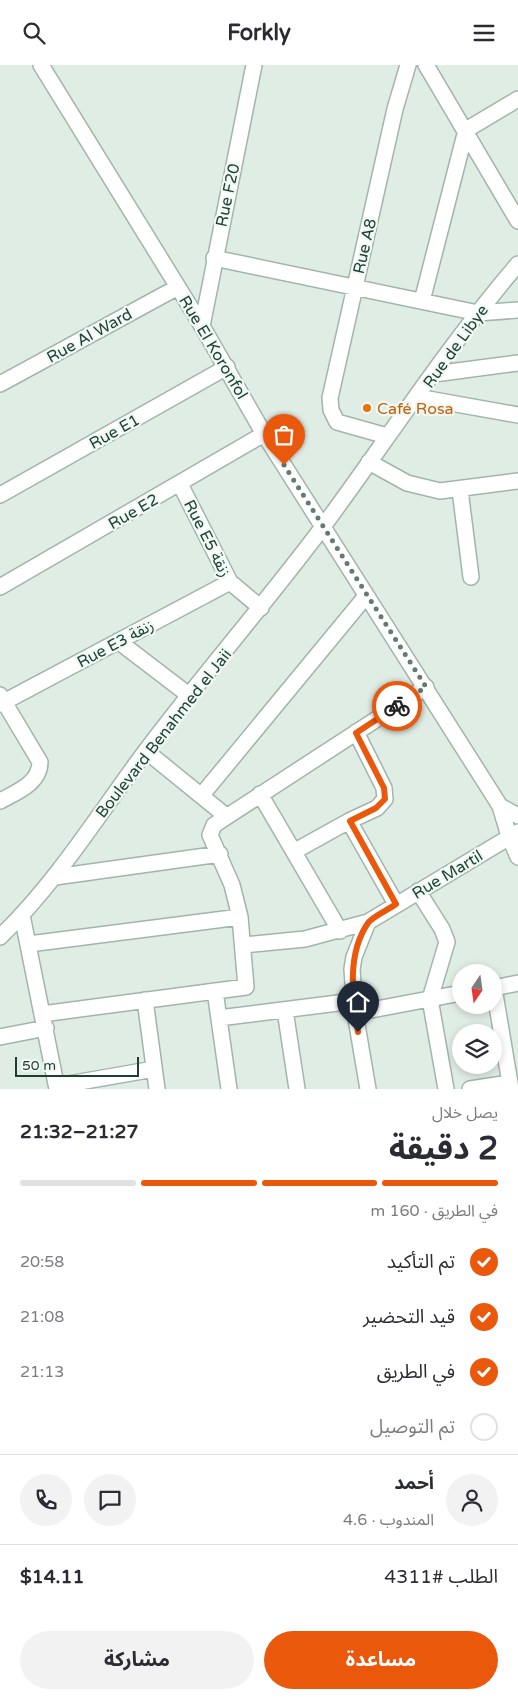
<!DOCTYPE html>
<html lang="ar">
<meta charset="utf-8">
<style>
:root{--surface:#fff;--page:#f2f2f3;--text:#2b2b33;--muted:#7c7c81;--line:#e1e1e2;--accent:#ea580c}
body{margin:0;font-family:"Varela Round","Noto Sans Arabic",sans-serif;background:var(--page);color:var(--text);direction:rtl;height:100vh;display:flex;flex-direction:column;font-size:19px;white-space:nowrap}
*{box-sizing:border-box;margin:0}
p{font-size:16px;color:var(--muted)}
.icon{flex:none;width:28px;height:28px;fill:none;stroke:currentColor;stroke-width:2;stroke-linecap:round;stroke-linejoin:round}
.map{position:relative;height:1024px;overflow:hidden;direction:ltr}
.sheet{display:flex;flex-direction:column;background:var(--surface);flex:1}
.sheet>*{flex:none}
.needle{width:32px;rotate:193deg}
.buttons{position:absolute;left:452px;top:899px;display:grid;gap:10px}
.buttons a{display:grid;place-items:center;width:50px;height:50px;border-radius:50%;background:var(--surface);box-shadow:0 2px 8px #0003;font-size:25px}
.scale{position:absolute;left:15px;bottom:12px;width:124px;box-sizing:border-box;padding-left:5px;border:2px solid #1e3f33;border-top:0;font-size:14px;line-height:18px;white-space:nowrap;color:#1e3f33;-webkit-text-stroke:4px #f0f9f4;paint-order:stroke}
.pin{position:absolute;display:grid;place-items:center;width:42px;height:42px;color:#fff;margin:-51px -21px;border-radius:50% 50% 50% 0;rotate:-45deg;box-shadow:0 0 5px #0007}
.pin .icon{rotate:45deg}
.courier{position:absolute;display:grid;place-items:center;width:50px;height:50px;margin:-25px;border:4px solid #ea580c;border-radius:50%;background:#fff;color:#222;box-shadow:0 1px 6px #0007}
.summary em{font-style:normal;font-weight:700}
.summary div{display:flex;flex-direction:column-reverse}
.summary{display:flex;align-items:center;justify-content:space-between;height:85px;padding:0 20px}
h1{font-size:32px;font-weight:700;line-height:38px}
.bar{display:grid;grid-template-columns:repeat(4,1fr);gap:8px 5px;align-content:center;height:60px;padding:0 20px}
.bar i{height:6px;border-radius:4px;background:var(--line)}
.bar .on{background:var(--accent)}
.bar p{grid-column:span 4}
.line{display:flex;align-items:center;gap:12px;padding:0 20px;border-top:1px solid var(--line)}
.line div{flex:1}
.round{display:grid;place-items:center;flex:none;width:52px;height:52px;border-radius:26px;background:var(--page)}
ol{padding:0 20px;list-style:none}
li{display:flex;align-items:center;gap:15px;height:55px}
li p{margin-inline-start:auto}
li .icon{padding:5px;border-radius:50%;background:var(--accent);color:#fff;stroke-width:4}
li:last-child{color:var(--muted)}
li i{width:28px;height:28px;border:2px solid var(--line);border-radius:50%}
.button{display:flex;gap:10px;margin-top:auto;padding:10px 20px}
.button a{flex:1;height:58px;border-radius:30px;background:var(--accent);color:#fff;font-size:20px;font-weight:700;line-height:58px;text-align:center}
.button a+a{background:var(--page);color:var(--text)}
header{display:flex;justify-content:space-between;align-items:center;height:65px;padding:0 20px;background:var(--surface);font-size:22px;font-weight:700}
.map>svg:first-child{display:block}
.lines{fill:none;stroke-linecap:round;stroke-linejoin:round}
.minor-casing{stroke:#a2b5ac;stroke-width:18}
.tertiary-casing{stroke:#a2b5ac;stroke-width:18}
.minor{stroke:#fff;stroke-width:15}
.tertiary{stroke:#fff;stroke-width:15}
.done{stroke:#627c71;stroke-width:5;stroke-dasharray:0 9}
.route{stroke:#ea580c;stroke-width:6}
.food-dot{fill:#e8710a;stroke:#f0f9f4;stroke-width:2}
.labels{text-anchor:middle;stroke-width:4.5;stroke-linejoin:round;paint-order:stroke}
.street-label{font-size:16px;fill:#1e3f33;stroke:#f0f9f4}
.food-label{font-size:16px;fill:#c56008;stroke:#f0f9f4;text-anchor:start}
</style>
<header><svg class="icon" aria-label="menu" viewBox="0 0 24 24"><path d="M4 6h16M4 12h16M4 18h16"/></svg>Forkly<svg class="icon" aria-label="search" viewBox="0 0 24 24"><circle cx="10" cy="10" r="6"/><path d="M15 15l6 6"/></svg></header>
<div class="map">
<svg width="518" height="1024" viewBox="0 0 518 1024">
<rect width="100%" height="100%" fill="#e0ede5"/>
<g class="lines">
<defs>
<path id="minor" d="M41,0L202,261
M426,0L518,156
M214,193L478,248L518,245
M422,236L466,65L518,34
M434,309L518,298
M0,319L178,222
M417,332L518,350
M387,371L337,357L331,345L330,333L395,44L408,0
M369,397L407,418L440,426L518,416
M180,419L230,517L261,543
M460,425L471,512
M0,430L227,302
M0,522L264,369
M118,576L190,631
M0,630L40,697C40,718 17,727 0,736
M0,639L230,517
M146,686L226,751
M260,729L340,866
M201,731L366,531
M349,756L377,743L385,734L384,723L356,667
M295,786L349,756L396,839
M55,812L220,789
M418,826L442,864L447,877L430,934L446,1024
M22,850L57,1024
M29,879L240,852
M244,880L305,874L368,857
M494,923L511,1024
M494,923L518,918
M215,926L229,1024
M145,935L157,1024
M285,945L297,1024
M355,948L461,928
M42,949L246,922L240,852L232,820L210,770L214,760L426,622
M219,953L354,936
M0,972L46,963
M57,1021L154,1004
M368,1024L355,948L352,904L354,892L368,857L518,767
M470,1024L509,1018"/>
<path id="tertiary" d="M254,0L202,261L264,369L500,741L509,771L518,792
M500,741L518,751
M0,872C57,817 98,750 145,687C202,611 265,539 322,463C387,375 447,282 518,199"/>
</defs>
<!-- minor casing -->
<use href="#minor" class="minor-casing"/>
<!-- tertiary casing -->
<use href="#tertiary" class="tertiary-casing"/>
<!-- minor -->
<use href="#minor" class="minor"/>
<!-- tertiary -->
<use href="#tertiary" class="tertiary"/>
</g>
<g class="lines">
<!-- done -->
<path class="done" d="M284,400L426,622L397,641"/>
<!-- route -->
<path class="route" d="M358,967C353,932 346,890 368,858C373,851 388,845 396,839L350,756L376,743L385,734L384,723L356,668L397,641"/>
</g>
<!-- markers -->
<circle class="food-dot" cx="367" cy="343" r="5"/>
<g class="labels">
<!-- street labels -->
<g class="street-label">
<text transform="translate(227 130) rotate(-78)" y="6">Rue F20</text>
<text transform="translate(364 181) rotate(-77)" y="6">Rue A8</text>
<text transform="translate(89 270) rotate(-29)" y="6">Rue Al Ward</text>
<text transform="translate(455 281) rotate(-54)" y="6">Rue de Libye</text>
<text transform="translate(214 282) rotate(59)" y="6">Rue El Koronfol</text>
<text transform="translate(114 366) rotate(-29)" y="6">Rue E1</text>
<text transform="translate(133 446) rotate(-30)" y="6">Rue E2</text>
<text transform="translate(208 473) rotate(63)" y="6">Rue E5 زنقة</text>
<text transform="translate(115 578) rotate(-28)" y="6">Rue E3 زنقة</text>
<text transform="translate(163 668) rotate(-52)" y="6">Boulevard Benahmed el Jaii</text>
<text transform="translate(447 809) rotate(-31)" y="6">Rue Martil</text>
</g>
<!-- food labels -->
<g class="food-label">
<text x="377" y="349">Café Rosa</text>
</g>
</g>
</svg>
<div class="buttons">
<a><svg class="needle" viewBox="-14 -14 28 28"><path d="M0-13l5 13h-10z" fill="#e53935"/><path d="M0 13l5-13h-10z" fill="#7c7c81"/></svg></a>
<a><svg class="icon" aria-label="layers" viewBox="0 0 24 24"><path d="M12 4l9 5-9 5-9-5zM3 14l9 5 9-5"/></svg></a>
</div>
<div class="scale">50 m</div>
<div class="pin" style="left:284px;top:400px;background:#ea580c"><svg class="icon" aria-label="bag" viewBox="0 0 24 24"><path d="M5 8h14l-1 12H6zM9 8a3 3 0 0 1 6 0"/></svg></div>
<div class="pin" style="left:358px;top:967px;background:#1f2937"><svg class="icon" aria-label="home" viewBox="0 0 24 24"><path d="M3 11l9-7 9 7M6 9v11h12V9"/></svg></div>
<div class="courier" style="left:397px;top:641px"><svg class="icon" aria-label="bike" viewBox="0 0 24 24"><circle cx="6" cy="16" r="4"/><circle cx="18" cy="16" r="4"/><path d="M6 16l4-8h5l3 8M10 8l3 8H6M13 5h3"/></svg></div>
</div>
<section class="sheet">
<div class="summary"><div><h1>2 دقيقة</h1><p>يصل خلال</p></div><em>21:27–21:32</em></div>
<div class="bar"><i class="on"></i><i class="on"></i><i class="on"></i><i></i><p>في الطريق · 160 m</p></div>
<ol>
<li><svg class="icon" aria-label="check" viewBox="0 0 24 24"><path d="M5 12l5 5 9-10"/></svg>تم التأكيد<p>20:58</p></li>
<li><svg class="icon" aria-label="check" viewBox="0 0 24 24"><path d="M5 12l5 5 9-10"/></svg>قيد التحضير<p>21:08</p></li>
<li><svg class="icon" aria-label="check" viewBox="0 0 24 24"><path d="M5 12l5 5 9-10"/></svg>في الطريق<p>21:13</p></li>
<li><i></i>تم التوصيل</li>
</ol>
<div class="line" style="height:90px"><a class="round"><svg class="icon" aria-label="person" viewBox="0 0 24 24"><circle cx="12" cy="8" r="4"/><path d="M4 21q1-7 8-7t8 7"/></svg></a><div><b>أحمد</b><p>المندوب · 4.6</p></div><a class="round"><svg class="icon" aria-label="chat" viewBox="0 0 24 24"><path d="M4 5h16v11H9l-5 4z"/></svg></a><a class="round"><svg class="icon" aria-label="phone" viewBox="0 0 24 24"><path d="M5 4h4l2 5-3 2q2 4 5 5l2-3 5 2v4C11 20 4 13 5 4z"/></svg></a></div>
<div class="line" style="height:65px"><div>الطلب #4311</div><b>$14.11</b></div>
<div class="button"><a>مساعدة</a><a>مشاركة</a></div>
</section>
